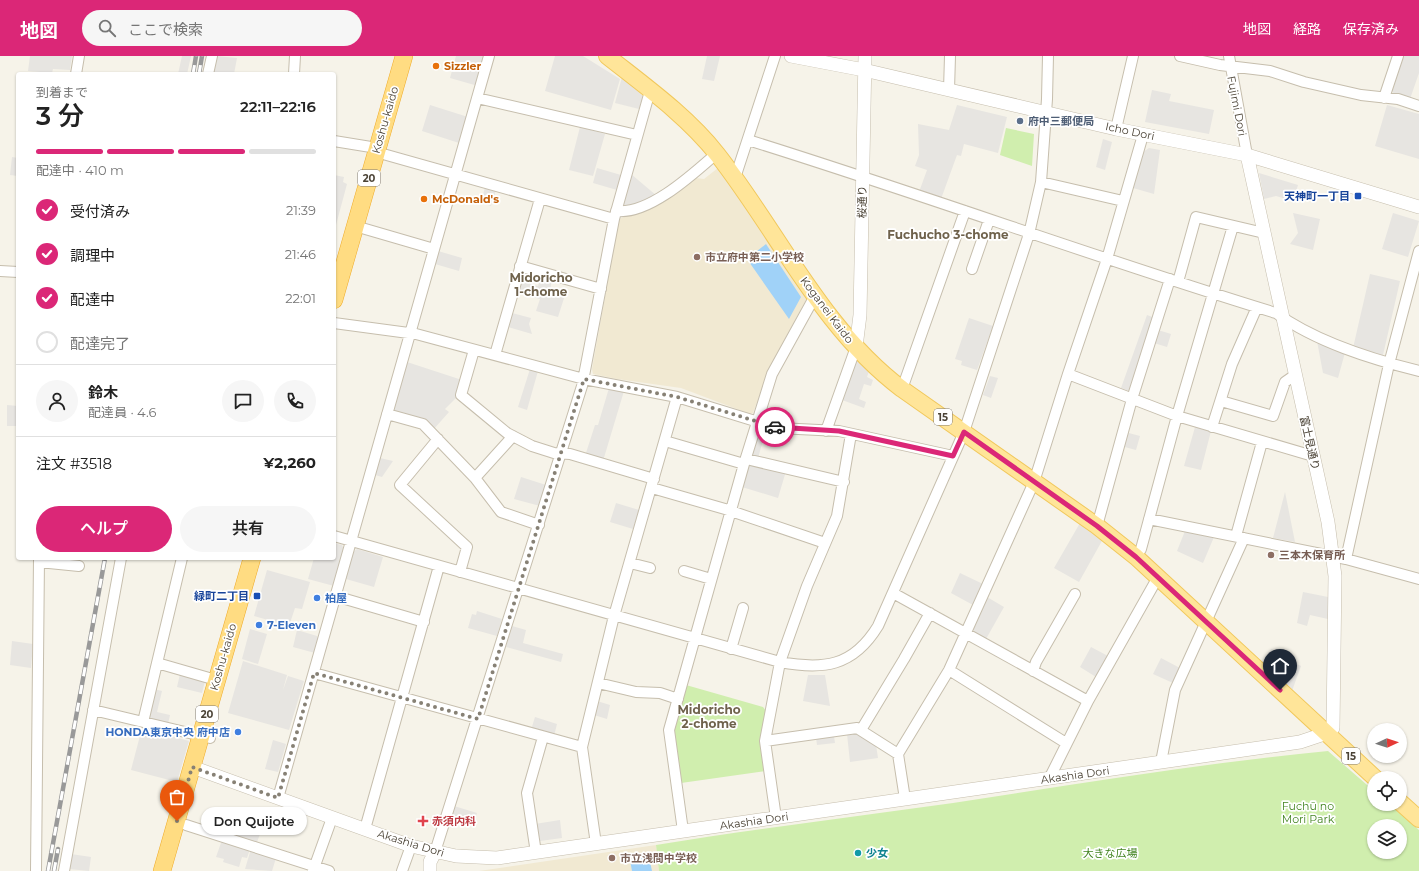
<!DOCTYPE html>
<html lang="ja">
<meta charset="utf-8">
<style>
:root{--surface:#fff;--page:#f6f6f6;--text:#222;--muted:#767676;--line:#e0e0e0;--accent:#db2777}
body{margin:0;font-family:Montserrat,"Noto Sans JP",sans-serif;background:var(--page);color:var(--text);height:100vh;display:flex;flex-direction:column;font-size:15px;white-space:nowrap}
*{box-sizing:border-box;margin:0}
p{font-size:13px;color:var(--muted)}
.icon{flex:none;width:22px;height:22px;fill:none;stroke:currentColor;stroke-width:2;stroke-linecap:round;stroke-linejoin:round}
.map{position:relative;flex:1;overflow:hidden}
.side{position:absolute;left:16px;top:16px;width:320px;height:488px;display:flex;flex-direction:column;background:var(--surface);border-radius:4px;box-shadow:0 1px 3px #0004}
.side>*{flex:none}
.needle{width:26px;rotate:87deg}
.controls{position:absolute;left:1367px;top:667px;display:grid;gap:8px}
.controls a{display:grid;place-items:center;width:40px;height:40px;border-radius:50%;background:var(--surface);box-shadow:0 1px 3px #0004;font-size:20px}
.pin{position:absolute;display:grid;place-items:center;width:34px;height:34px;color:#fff;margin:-41px -17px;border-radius:50% 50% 50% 0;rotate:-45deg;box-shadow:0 0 4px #0007}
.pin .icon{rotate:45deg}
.courier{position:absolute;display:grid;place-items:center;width:40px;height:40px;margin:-20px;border:3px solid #db2777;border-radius:50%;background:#fff;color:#222;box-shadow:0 1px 5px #0007}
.bubble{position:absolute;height:28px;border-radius:14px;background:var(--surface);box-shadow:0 1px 3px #0004;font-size:13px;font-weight:600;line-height:28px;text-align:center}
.overview em{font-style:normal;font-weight:600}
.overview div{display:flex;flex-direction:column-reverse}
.overview{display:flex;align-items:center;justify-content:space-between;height:68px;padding:0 20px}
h1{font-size:26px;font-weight:600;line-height:30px}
.bar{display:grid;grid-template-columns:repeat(4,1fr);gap:6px 4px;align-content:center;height:48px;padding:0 20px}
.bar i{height:5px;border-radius:3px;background:var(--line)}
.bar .selected{background:var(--accent)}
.bar p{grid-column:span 4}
.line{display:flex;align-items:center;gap:10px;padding:0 20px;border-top:1px solid var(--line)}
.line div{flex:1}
.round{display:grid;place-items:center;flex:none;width:42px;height:42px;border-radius:21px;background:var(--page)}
ol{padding:0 20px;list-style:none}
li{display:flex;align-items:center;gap:12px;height:44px}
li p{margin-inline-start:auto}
li .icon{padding:4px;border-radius:50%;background:var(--accent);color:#fff;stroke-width:4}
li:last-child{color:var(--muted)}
li i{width:22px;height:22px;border:2px solid var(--line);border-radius:50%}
.primary-button{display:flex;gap:8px;margin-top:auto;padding:8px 20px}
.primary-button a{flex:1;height:46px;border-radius:24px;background:var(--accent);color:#fff;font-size:16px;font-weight:600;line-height:46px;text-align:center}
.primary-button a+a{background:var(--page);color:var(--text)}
header{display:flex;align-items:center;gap:24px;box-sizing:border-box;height:56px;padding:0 20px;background:var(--accent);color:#fff}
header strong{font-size:19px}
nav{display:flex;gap:22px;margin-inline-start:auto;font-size:14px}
.search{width:280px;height:36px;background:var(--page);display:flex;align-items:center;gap:10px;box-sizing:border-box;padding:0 14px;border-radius:22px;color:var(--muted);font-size:15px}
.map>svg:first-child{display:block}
.education{fill:#f1e9d2}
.green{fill:#d0eeae;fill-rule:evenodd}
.parking{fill:#e7e5e1}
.water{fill:#a0d2f8}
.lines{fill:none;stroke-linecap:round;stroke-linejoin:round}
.minor-casing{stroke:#c6bead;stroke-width:12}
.tertiary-casing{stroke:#c6bead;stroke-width:14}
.primary-casing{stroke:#f1c85c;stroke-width:18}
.trunk-casing{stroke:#efac2b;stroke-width:18}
.minor{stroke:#fff;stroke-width:10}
.tertiary{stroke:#fff;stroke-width:13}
.primary{stroke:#ffe599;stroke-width:16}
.trunk{stroke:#ffdc82;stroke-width:17}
.rail-casing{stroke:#999;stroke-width:4.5}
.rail{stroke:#fff;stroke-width:3;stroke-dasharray:9;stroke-linecap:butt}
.done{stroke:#878175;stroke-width:4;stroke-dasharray:0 7.2}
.route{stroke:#db2777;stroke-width:5}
.food-dot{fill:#e8710a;stroke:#fff;stroke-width:1.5}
.service-dot{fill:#5c6f8a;stroke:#fff;stroke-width:1.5}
.transit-dot{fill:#1a4fb4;stroke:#fff;stroke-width:1.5}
.education-dot{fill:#8d6e63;stroke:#fff;stroke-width:1.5}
.shop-dot{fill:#3f7fe0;stroke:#fff;stroke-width:1.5}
.health-dot{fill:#e0444e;stroke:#fff;stroke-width:1.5}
.culture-dot{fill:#0f9aa8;stroke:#fff;stroke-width:1.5}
.labels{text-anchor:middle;stroke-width:3.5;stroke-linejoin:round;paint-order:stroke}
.shield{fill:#fff;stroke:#817b72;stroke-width:1}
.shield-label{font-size:10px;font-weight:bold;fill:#4b4336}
.food-label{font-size:11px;font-weight:bold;fill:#c56008;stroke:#fff;text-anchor:start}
.street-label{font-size:11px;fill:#4b4336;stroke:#fff}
.service-label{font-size:11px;font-weight:bold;fill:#4e5e75;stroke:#fff;text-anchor:start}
.transit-label{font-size:11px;font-weight:bold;fill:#164399;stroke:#fff;text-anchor:end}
.education-label{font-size:11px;font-weight:bold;fill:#785e54;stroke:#fff;text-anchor:start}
.shop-label{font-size:11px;font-weight:bold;fill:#366cbe;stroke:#fff;text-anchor:start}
.park-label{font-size:11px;fill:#448522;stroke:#fff}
.health-label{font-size:11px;font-weight:bold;fill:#be3a42;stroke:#fff;text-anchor:start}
.culture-label{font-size:11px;font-weight:bold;fill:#0d838f;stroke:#fff;text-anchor:start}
.neighbourhood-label{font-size:12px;font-weight:bold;fill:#6f624c;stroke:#fff}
</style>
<header>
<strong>地図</strong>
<div class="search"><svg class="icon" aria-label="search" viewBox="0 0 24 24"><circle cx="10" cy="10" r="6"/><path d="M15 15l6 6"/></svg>ここで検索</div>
<nav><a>地図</a><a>経路</a><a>保存済み</a></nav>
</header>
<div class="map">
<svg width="1419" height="815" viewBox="0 0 1419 815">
<rect width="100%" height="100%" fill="#f6f3e9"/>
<!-- education -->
<path class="education" d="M718,112L807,242L768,315L753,357L750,358L681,332L617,323L593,318L592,313L619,163L660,146L696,122L704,123Z
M656,789L659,815H479Z"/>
<!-- green -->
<path class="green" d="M1006,72L1034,78L1032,110L1000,99Z
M686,629L763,651L766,655L765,715L681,727L673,675Z
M1328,695L1374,735V748H1389L1419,774V815H659L656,789C754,773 854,761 953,747C1077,728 1202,707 1328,695ZM1374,770H1400V796H1374Z"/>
<!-- parking -->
<path class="parking" d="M30,0H72L70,14L53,13L52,17L28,15Z
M182,0H191L187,18H178Z
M216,0L237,2L234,18L214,16Z
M456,0H485L478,30L450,22Z
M555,0H583L620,23L611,54L545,35Z
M707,0H720L714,25L702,23Z
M1402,0H1419V17L1410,43L1394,38L1391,33Z
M622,21L643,40L639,53L615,47Z
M1152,34L1171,38L1169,45L1214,54L1209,78L1145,66Z
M430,49L468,61L459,87L422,75Z
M957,49L1007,61L998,97L964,88L961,100L957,99L941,143L919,136L927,114L915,110L919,99L918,68L949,74Z
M1387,49L1419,58V103L1375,90Z
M580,71L605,78L593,120L569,114Z
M1103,83L1112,86L1105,114L1096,111Z
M1149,92L1160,94L1154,138L1133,132L1143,96Z
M12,101L18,102V120L10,119Z
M597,112L621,119L617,134L593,127Z
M1259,117L1298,129L1293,145L1276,140L1264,143Z
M631,118L657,140L627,152L622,148Z
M334,119L344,121L343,126L347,128L336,169H334Z
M485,131L496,134L491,150L481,147Z
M1293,157L1320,163L1313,194L1290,188L1298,177Z
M1393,157L1419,165L1408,201L1382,193Z
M438,195L462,202L459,215L435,208Z
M1370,218L1400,225L1383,299L1353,292Z
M541,220L552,223L550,235L565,239L558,261L536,255L540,243L518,237L522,225L538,230Z
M512,257L531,262L529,268L532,278L508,271Z
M1147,259L1155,262L1129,335L1121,332Z
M969,262L993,270L977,314L961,309L962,305L955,303Z
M1158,274L1171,278L1167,291L1154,287Z
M1317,285L1346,293L1338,322L1323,317Z
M857,305L869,315L867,321L873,324L871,330L864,328L859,343L866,346L864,352L842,344Z
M407,306L462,324L458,340L445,353L449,356L433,374L397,358L394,353Z
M530,313L538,315L527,354L518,351Z
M990,320L998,322L991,342L983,339Z
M609,332L624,335L603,405L585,400L595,369H598Z
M7,349L18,350V370H7Z
M1195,371L1211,375L1201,414L1184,410Z
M762,373L766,374L758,402L753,401L751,398L758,375Z
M1125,376L1140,380L1136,394L1121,390Z
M380,402L393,405L382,421L375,419Z
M749,408L786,415L778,442L742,431Z
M521,421L546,429L540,450L514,443Z
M1285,436L1295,486L1273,482Z
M616,447L639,454L633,473L610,466Z
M1080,467L1103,483L1079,526L1054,512Z
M1185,475L1214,481L1203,507L1177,495Z
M334,487L342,489L344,494L334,530L308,523L314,502H334Z
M357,493L383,501L374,531L346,523L353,496Z
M267,514L310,526L302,553L295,552L289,570L254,560Z
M960,517L983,528L973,549L951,537Z
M1303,536L1328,541V563L1310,559L1307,570L1297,567Z
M987,541L1004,551L986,583L975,577L973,572Z
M477,555L502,563L497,580L468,572L472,558L476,559Z
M512,570L526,574L523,587L563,598L561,606L506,591Z
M250,573L267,578L258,608L242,603Z
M297,574L317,580L319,584L315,597L293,591Z
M12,585L33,588L31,612L10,609Z
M1091,591L1108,600L1096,621L1080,611Z
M1271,593L1293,602L1292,606L1301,610L1292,635L1265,609Z
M1161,602L1180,612L1173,627L1153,618Z
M243,605L287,619L283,634L288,620L304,625L289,674L228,657Z
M180,618L205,625L202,637L177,631Z
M808,619H825L830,650L803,645Z
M154,633L162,635L157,656L170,659L168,668L151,664L148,658Z
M597,645L610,649L607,663L594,659Z
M535,661L557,668L554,680L531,674Z
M142,672L189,685L177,726L131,714Z
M856,677L876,689L878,702L850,706L847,678Z
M834,680L835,687L817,689L816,682Z
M273,684L286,688L278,716L265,713Z
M454,750L477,757L472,770L450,764Z
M233,756L264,767L256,789L225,779Z
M560,764L562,782L540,785V781L537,782L535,768Z
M222,784L250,793L247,802L242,801L239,811L223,806L224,803L216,801Z
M251,793L276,802L272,815L245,813Z
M71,798L91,801L89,815L69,813Z"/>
<!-- water -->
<path class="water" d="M766,188L801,241L789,263L747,203Z
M649,801L652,815H632L630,804Z"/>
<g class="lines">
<defs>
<path id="minor" d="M1180,0L1220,9L1270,15L1304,26L1361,39L1398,43L1419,50
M1229,0L1247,99
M76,18L79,0
M208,18L212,0
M294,18L295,0
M949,34L950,0
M477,42L637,79
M1384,42L1398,0
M1116,73L1133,0
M748,84C925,139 1099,203 1276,257C1316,286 1371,303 1419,315
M334,85L377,92
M376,96L614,163
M735,122L775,0
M1041,126L1123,145
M616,155C649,159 693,118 717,97
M355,170L434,193
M520,210L601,233
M972,213L989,164
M0,215L18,216
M1178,226L1196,161L1264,177
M334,267L416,278L584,323L677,341L778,372L839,375L953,400
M474,294L461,339L507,377L532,390L554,397L570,398L654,423
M495,299L540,143
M1068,318L1177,360L1313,400
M902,333L965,155
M1221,345L1273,360L1285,326L1295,319
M387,358L423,368L475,422L501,456L539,469
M1212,371L1232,308L1257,251
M826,375L856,291
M438,383L400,429L467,491L460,516
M665,385L744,408
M746,403L844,426
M475,422L513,380
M652,432L725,453L825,487
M1149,463L1346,503L1419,523
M1097,470L1132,343L1170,223
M334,480L780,606C823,614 853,611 878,570L964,376L1029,178L1041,126L1047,43L1048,0
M1236,480L1262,386
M1136,501L1141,493L1177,360L1233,170
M1346,503L1389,308L1419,195
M39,506L79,510
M630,507L650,512
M684,515L711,523
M893,537L1088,645
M335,540L424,566
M731,593L743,552
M157,607L216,624
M949,614L1066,687
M1033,615L1036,606L1075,538
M314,617L582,691
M598,627L636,636L660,637L678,643
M93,654L210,682
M143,666L182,502
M861,674L904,603L930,557
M765,685L857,672L898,698
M1161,706L1175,634L1244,482
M1049,723L1088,645L1158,521
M278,742L489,0
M905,743L898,698L949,614L1034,426L1068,318L1107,203L1143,79
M776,762L765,685L780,606L807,530L837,460L851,378
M186,769L329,815
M365,773L439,510
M683,775L669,674L744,408L772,318L815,240
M596,788L582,691L614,560L677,341
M435,796L582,330L614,163L650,35
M536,797L527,737L543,681
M36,815L39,502
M64,815L121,502
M313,815L332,762
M402,815L411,790"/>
<path id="tertiary" d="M791,0L864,14L1116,73L1247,99L1419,151
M856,291L860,259L865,0
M192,711L411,790L456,800L497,802L1300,686L1327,677L1333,672L1335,520L1328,466L1247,99
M430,815V806L435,796"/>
<path id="primary" d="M607,0C645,30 687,60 717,98C779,177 821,272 902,333L1097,470L1136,501L1375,722
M1400,746L1419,763"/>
<path id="trunk" d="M334,244L404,0
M162,815L252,502"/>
</defs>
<!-- minor casing -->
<use href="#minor" class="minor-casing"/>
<!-- tertiary casing -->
<use href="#tertiary" class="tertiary-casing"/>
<!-- primary casing -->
<use href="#primary" class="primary-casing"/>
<!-- trunk casing -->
<use href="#trunk" class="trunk-casing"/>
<!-- minor -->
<use href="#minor" class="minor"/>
<!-- tertiary -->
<use href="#tertiary" class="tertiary"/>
<!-- primary -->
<use href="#primary" class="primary"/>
<!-- trunk -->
<use href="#trunk" class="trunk"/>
<defs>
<path id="rail" d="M193,18L196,0
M199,18L202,0
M48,815L105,502
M54,815L58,793"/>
</defs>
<!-- rail casing -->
<use href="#rail" class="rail-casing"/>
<!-- rail -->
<use href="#rail" class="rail"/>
</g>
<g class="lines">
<!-- done -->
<path class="done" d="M177,765L192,711L278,742L314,617L478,663L584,323L677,341L775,371"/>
<!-- route -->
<path class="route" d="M775,371L839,375L953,400L964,376L1097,470L1136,501L1280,634"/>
</g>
<!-- markers -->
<g class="food-dot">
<circle cx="436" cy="10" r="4"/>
<circle cx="424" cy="143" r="4"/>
</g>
<circle class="service-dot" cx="1020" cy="65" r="4"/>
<g class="transit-dot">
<rect x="1354" y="136" width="8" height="8" rx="2"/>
<rect x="253" y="536" width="8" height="8" rx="2"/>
</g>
<g class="education-dot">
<circle cx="697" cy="201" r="4"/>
<circle cx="1271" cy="499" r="4"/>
<circle cx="612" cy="802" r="4"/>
</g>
<g class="shop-dot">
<circle cx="317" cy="542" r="4"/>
<circle cx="259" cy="569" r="4"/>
<circle cx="238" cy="676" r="4"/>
</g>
<path class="health-dot" d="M421 759h4v4h4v4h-4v4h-4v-4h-4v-4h4z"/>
<circle class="culture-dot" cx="858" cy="797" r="4"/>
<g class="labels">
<!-- shield labels -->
<g class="shield">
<rect x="358" y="114" width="22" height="16" rx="3"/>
<rect x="934" y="353" width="18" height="16" rx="3"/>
<rect x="196" y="650" width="22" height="16" rx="3"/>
<rect x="1342" y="692" width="18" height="16" rx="3"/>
</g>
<g class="shield-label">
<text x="369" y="126">20</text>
<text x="943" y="365">15</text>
<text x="207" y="662">20</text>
<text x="1351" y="704">15</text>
</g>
<!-- food labels -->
<g class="food-label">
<text x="444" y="14">Sizzler</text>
<text x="432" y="147">McDonald's</text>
</g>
<!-- street labels -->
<g class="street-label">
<text transform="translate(1237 50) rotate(79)" y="4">Fujimi Dori</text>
<text transform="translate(385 64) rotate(-74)" y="4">Koshu-kaido</text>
<text transform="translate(1130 75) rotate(12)" y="4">Icho Dori</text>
<text transform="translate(862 146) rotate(-89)" y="4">桜通り</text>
<text transform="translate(827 254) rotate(53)" y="4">Koganei Kaido</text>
<text transform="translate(1310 387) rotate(77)" y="4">富士見通り</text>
<text transform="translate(223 601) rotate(-74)" y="4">Koshu-kaido</text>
<text transform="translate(1075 719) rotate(-8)" y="4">Akashia Dori</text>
<text transform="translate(754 765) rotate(-8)" y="4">Akashia Dori</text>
<text transform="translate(411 787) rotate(17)" y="4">Akashia Dori</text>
</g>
<!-- service labels -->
<g class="service-label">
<text x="1028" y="69">府中三郵便局</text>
</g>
<!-- transit labels -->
<g class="transit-label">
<text x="1350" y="144">天神町一丁目</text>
<text x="249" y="544">緑町二丁目</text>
</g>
<!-- education labels -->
<g class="education-label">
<text x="705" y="205">市立府中第二小学校</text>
<text x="1279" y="503">三本木保育所</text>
<text x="620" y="806">市立浅間中学校</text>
</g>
<!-- shop labels -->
<g class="shop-label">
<text x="325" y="546">柏屋</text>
<text x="267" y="573">7-Eleven</text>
<text x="230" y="680" text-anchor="end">HONDA東京中央 府中店</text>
</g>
<!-- park labels -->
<g class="park-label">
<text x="1308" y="754">Fuchū no<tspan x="1308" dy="13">Mori Park</tspan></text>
<text x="1110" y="801">大きな広場</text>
</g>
<!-- health labels -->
<g class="health-label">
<text x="432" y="769">赤須内科</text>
</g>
<!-- culture labels -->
<g class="culture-label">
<text x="866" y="801">少女</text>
</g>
<!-- neighbourhood labels -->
<g class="neighbourhood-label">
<text x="948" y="183">Fuchucho 3-chome</text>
<text x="541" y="226">Midoricho<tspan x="541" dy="14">1-chome</tspan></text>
<text x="709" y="658">Midoricho<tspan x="709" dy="14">2-chome</tspan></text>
</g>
</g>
</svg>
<div class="controls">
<a><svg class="needle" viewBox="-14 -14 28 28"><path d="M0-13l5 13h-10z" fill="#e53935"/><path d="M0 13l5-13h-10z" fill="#767676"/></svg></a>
<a><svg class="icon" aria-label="locate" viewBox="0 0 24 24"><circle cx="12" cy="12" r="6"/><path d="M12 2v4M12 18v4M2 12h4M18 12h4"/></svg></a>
<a><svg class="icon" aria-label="layers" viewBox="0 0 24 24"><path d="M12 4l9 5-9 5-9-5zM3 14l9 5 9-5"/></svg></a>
</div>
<div class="pin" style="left:177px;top:765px;background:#ea580c"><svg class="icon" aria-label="bag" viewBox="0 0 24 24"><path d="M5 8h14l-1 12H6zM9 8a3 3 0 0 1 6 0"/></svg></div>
<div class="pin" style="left:1280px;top:634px;background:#1f2937"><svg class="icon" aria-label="home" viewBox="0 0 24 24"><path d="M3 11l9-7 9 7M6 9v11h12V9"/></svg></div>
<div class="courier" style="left:775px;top:371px"><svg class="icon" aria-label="car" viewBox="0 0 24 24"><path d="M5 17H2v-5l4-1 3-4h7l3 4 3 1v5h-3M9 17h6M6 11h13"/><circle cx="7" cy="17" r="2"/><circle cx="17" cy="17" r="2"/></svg></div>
<div class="bubble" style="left:201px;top:751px;width:106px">Don Quijote</div>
<section class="side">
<div class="overview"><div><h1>3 分</h1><p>到着まで</p></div><em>22:11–22:16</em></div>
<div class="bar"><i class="selected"></i><i class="selected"></i><i class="selected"></i><i></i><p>配達中 · 410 m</p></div>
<ol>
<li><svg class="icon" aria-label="check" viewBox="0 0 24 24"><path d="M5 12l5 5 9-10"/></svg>受付済み<p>21:39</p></li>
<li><svg class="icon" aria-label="check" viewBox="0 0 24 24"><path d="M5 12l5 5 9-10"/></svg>調理中<p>21:46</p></li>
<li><svg class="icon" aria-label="check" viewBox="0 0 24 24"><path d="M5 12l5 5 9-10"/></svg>配達中<p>22:01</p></li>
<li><i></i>配達完了</li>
</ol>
<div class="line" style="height:72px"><a class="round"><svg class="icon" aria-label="person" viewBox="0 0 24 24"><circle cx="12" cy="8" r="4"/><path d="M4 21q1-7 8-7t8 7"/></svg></a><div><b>鈴木</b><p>配達員 · 4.6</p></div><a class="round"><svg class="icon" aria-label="chat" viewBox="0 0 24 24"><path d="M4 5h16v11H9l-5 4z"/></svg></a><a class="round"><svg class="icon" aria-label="phone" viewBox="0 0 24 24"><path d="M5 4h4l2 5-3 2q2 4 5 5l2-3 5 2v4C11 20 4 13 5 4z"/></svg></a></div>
<div class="line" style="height:52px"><div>注文 #3518</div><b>¥2,260</b></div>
<div class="primary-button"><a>ヘルプ</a><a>共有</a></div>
</section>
</div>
